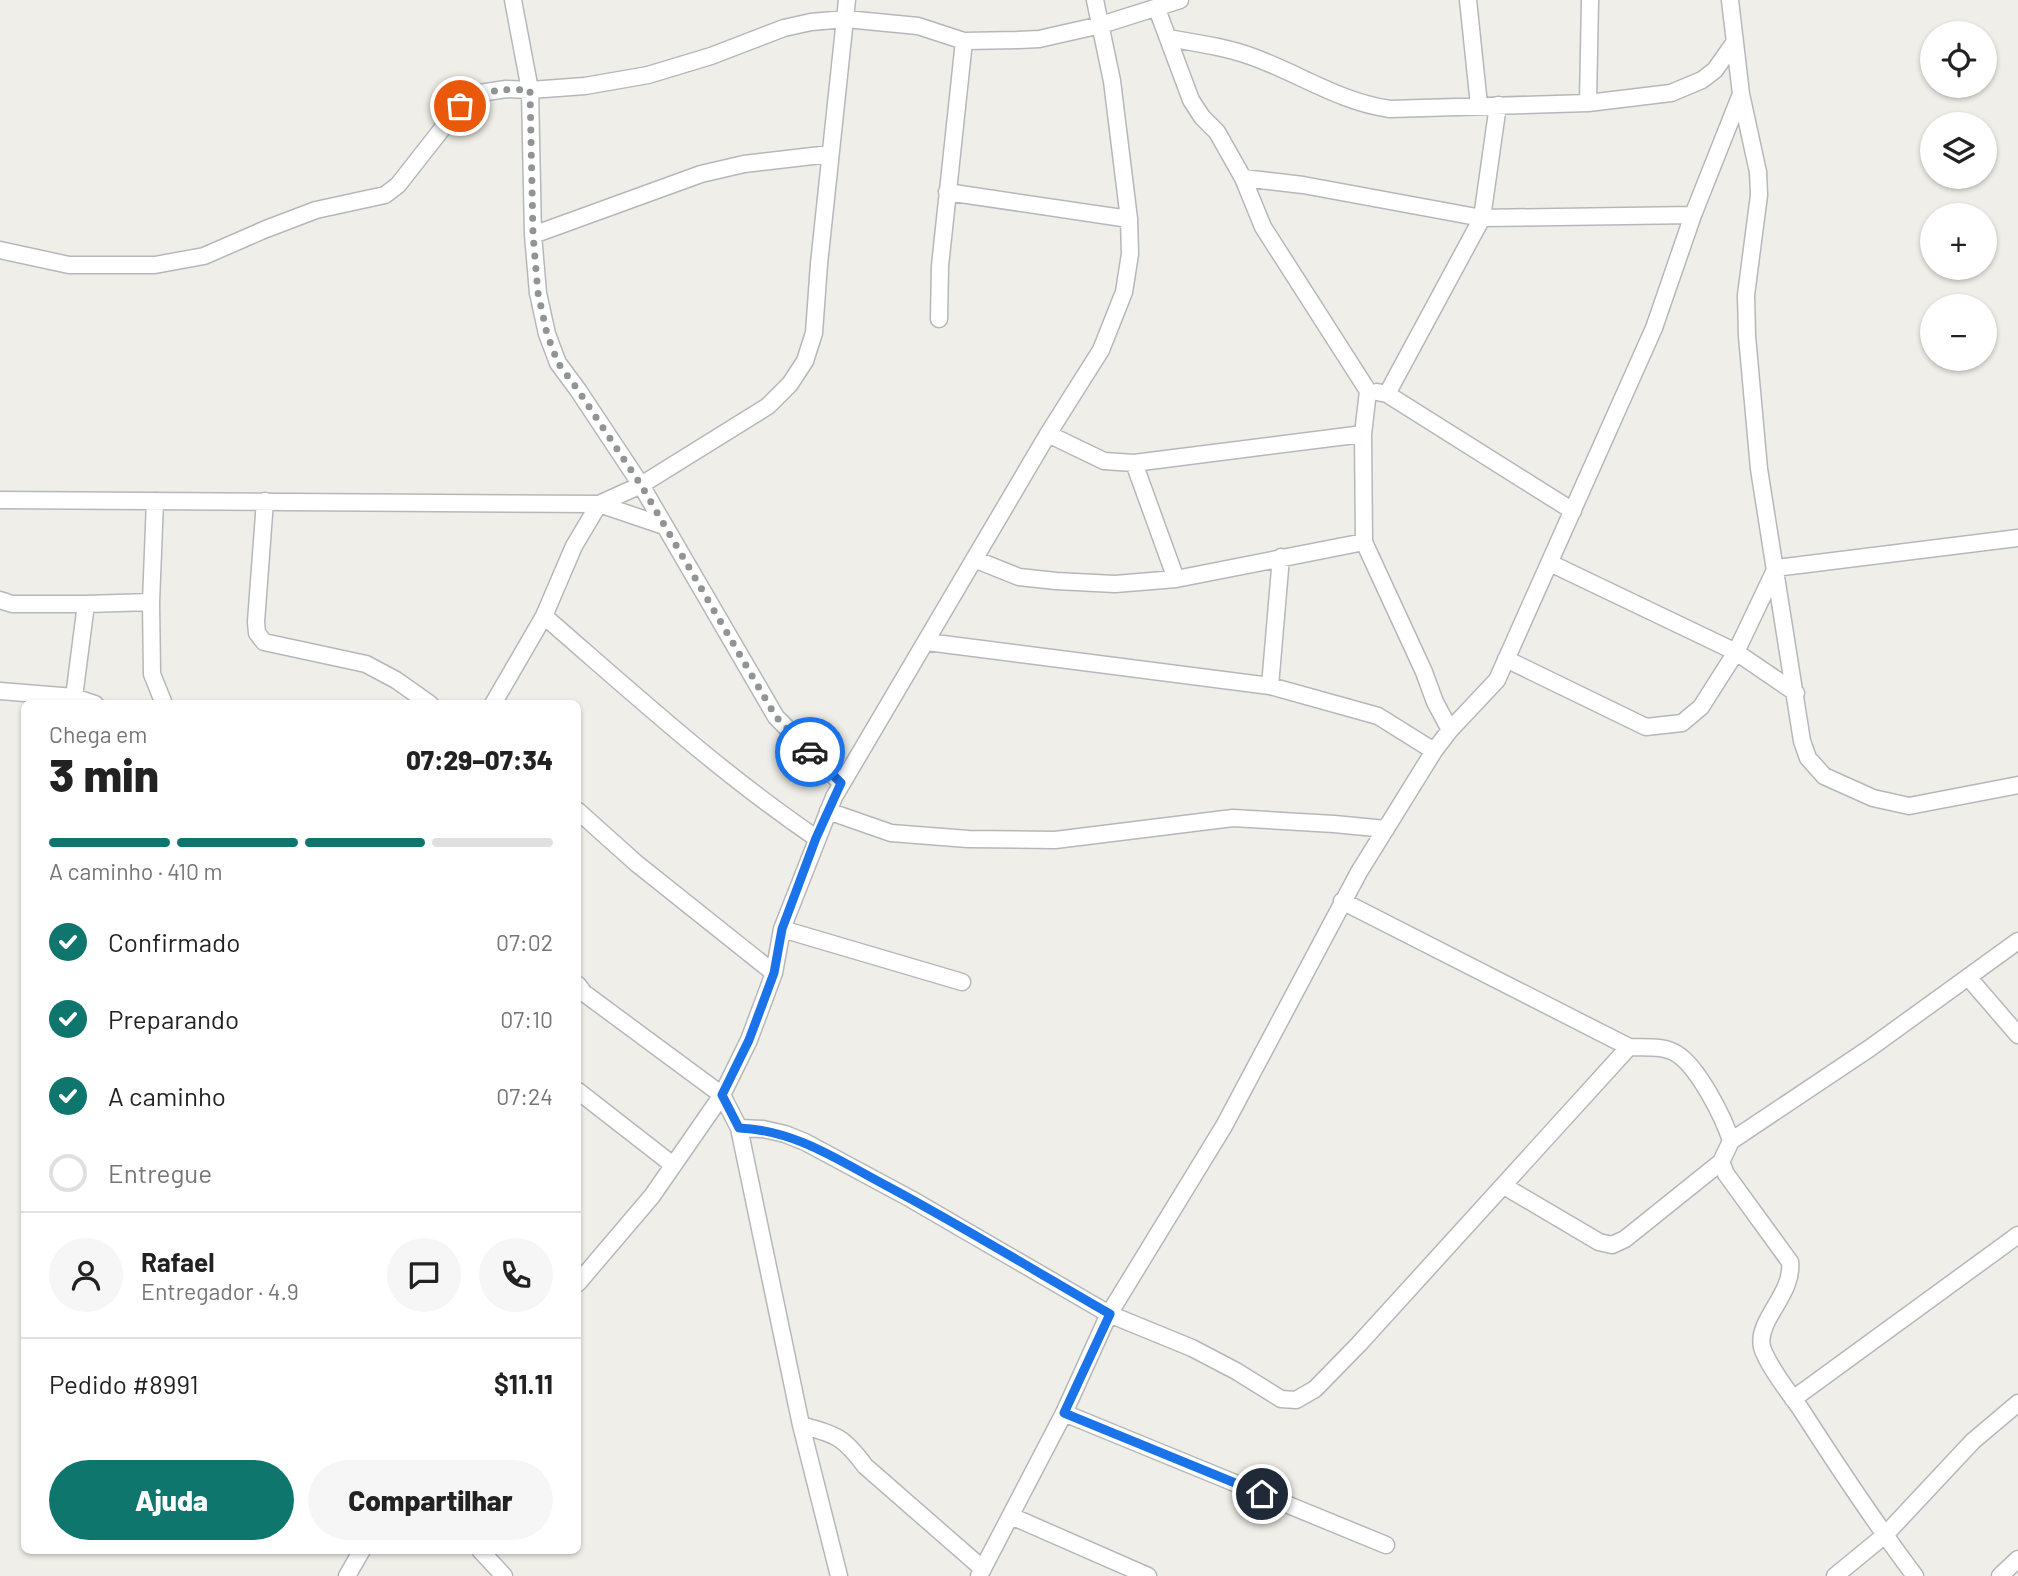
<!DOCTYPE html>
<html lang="pt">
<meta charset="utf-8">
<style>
:root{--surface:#fff;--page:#f6f6f6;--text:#222;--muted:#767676;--line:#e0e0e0;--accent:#0f766e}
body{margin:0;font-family:Barlow,sans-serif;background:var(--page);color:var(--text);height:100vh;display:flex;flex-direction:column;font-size:26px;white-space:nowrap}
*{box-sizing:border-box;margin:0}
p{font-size:23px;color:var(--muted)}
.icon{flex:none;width:38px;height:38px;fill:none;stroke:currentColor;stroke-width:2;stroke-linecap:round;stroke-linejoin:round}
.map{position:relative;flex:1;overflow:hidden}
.details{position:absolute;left:21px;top:700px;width:560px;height:854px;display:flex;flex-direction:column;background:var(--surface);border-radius:10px;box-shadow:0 2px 5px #0004}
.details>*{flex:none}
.tools{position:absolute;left:1920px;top:21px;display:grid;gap:14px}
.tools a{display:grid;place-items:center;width:77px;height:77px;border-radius:50%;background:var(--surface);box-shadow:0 2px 5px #0004;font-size:35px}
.pin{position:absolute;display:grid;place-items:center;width:60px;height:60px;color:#fff;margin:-30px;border:4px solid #fff;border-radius:50%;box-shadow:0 2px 7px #0007}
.courier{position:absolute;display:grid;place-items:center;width:70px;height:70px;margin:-35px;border:5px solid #1a73e8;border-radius:50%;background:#fff;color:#222;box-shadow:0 2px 9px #0007}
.headline em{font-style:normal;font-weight:800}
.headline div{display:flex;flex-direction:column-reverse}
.headline{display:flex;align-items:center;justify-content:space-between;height:119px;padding:0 28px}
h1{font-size:46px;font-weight:800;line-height:52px}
.bar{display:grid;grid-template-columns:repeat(4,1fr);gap:10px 7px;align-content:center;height:84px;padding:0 28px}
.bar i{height:9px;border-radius:5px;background:var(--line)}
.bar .active{background:var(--accent)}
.bar p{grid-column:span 4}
.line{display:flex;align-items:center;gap:18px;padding:0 28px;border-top:2px solid var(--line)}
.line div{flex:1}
.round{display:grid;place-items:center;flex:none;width:74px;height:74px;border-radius:37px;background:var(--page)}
ol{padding:0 28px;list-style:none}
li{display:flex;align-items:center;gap:21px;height:77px}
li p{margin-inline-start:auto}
li .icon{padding:7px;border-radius:50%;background:var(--accent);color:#fff;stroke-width:4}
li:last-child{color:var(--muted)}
li i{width:38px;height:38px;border:4px solid var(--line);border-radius:50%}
.cta{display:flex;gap:14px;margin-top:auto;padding:14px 28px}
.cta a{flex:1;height:80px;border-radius:42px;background:var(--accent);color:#fff;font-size:28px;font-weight:800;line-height:80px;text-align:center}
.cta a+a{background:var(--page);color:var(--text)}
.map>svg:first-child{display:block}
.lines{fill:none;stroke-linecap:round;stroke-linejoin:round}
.minor-casing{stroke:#b5b8bb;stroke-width:19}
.minor{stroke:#fff;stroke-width:16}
.done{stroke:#929494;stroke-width:7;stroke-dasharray:0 12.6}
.route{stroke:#1a73e8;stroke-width:9}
</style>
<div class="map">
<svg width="2018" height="1576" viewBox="0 0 2018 1576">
<rect width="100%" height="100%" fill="#f0eee8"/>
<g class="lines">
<defs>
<path id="minor" d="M513,0L530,90L533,235L538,293L547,334L558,363L578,390L641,485L776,717L841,783
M1468,0L1479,105
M1168,38C1196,43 1226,47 1253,57C1300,74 1340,102 1390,109L1588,103L1671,93L1702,80L1715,70L1734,43
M1741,94L1758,172L1759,195L1746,295L1747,336L1759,469L1802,741L1808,758L1824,776L1873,798L1909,806L2018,785
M1588,103L1590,0
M1243,178L1303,185L1482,218L1693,215
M947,192L1129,219
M533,235L701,174L744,164L830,154
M0,250L69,265H155L204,256L266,229L316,210L385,195L398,185L460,106L480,93L506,89L530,90L585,86L648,75L711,56L784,28L811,22L846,19L918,26L964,41L1018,40L1039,39L1101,25L1180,0
M939,319L940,266L964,41
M1377,392L1387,394L1573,511
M1387,394L1482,218L1498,105
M1048,434L1104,461L1134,463L1363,434
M1134,463L1176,579
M0,500L599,504L664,526
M155,501L151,602L152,674L164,704
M265,501L256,622L257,633L264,642L366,664L396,680L430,704
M974,559L1019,577L1056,581L1115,584L1176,579L1364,542
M1550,563L1736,652L1796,693
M0,600L12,604H86
M544,616C634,694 718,771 816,838
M927,642L1270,686L1378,716L1434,751
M1506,659L1646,727L1682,723L1701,707L1736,652L1776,568L2018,538
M1270,686L1281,557
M0,691L74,697L95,704
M74,697L86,604L151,602
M493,704L544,616L574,546L599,504L641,485L768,406L790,384L805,361L814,333L819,264L847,0
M1450,730L1497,680L1654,328L1693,215L1741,94L1730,0
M578,811L636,863L774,973
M828,811L891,833L968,839L1055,840L1233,818L1334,824L1386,829
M1342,901L1629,1047C1645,1048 1664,1045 1677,1054C1698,1067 1724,1118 1731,1141L1721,1162L1726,1174L1790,1262C1794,1294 1756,1320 1762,1347C1767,1365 1791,1395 1802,1411C1838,1467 1875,1523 1915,1576
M782,929L962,982
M1968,977L2018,1035
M578,985L584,993L722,1095L739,1128L801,1425L839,1576
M578,1091L673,1165
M739,1128L763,1129L785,1134L805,1142L911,1199L1109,1314L1192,1348L1236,1371L1281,1399L1296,1400L1315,1389L1359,1344L1629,1047
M1731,1141L1870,1048L2018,941
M1504,1186L1599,1242L1612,1245L1625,1239L1721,1162
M578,1283L652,1196L722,1095L749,1040L774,973L782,929L834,797L1048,434L1101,350L1124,292L1130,254L1129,219L1112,81L1095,0
M1793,1399L2018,1235
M1064,1413L1386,1545
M801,1425C836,1435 843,1436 865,1466L983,1569
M1011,1516L1148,1576
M480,1550L504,1576
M347,1576L362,1550
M979,1576L1064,1413L1109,1314L1224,1126L1359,872L1434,751L1450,730L1435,702L1424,672L1364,542L1363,434L1368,391L1263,227L1243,178L1217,132L1202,117L1191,100L1157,9
M1835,1576L1885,1535L1973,1441L2018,1403
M2000,1576L2018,1559"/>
</defs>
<!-- minor casing -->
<use href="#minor" class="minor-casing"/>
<!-- minor -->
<use href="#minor" class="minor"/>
</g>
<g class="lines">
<!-- done -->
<path class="done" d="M460,106C487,89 499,89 530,90L533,235L538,293L547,334L558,363L578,390L641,485L776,717L810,752"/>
<!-- route -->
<path class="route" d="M810,752L841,783L816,838L782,929L774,973L749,1040L722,1095L739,1128C795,1130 838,1160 887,1186C962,1226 1035,1271 1110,1314L1064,1413L1262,1494"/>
</g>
</svg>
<div class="tools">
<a><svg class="icon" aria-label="locate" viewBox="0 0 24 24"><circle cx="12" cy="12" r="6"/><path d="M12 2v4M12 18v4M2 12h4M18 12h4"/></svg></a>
<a><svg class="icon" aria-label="layers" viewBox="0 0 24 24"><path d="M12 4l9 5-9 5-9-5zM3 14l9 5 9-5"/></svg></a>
<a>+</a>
<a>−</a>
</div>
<div class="pin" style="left:460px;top:106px;background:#ea580c"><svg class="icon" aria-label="bag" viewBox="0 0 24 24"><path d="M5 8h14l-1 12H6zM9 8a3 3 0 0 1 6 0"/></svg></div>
<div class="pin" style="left:1262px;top:1494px;background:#1f2937"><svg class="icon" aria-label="home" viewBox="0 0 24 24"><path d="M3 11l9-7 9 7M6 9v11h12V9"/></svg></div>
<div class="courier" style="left:810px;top:752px"><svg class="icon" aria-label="car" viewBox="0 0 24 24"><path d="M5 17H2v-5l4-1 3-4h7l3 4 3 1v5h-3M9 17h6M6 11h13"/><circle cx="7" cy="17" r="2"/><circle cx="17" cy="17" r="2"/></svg></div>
<section class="details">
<div class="headline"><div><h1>3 min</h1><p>Chega em</p></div><em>07:29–07:34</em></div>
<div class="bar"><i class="active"></i><i class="active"></i><i class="active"></i><i></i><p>A caminho · 410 m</p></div>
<ol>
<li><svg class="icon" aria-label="check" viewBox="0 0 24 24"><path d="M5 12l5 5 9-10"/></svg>Confirmado<p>07:02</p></li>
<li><svg class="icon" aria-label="check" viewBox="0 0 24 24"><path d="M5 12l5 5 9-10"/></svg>Preparando<p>07:10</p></li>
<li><svg class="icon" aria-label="check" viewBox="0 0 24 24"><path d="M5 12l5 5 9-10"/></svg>A caminho<p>07:24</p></li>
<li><i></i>Entregue</li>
</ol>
<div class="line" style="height:126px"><a class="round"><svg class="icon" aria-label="person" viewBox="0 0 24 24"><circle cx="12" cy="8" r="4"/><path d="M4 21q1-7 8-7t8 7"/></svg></a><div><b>Rafael</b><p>Entregador · 4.9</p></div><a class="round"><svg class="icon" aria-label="chat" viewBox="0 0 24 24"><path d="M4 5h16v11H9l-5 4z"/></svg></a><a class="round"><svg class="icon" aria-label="phone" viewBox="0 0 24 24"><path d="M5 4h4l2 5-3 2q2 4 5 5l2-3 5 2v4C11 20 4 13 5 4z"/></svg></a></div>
<div class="line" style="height:91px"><div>Pedido #8991</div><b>$11.11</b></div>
<div class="cta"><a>Ajuda</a><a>Compartilhar</a></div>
</section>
</div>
